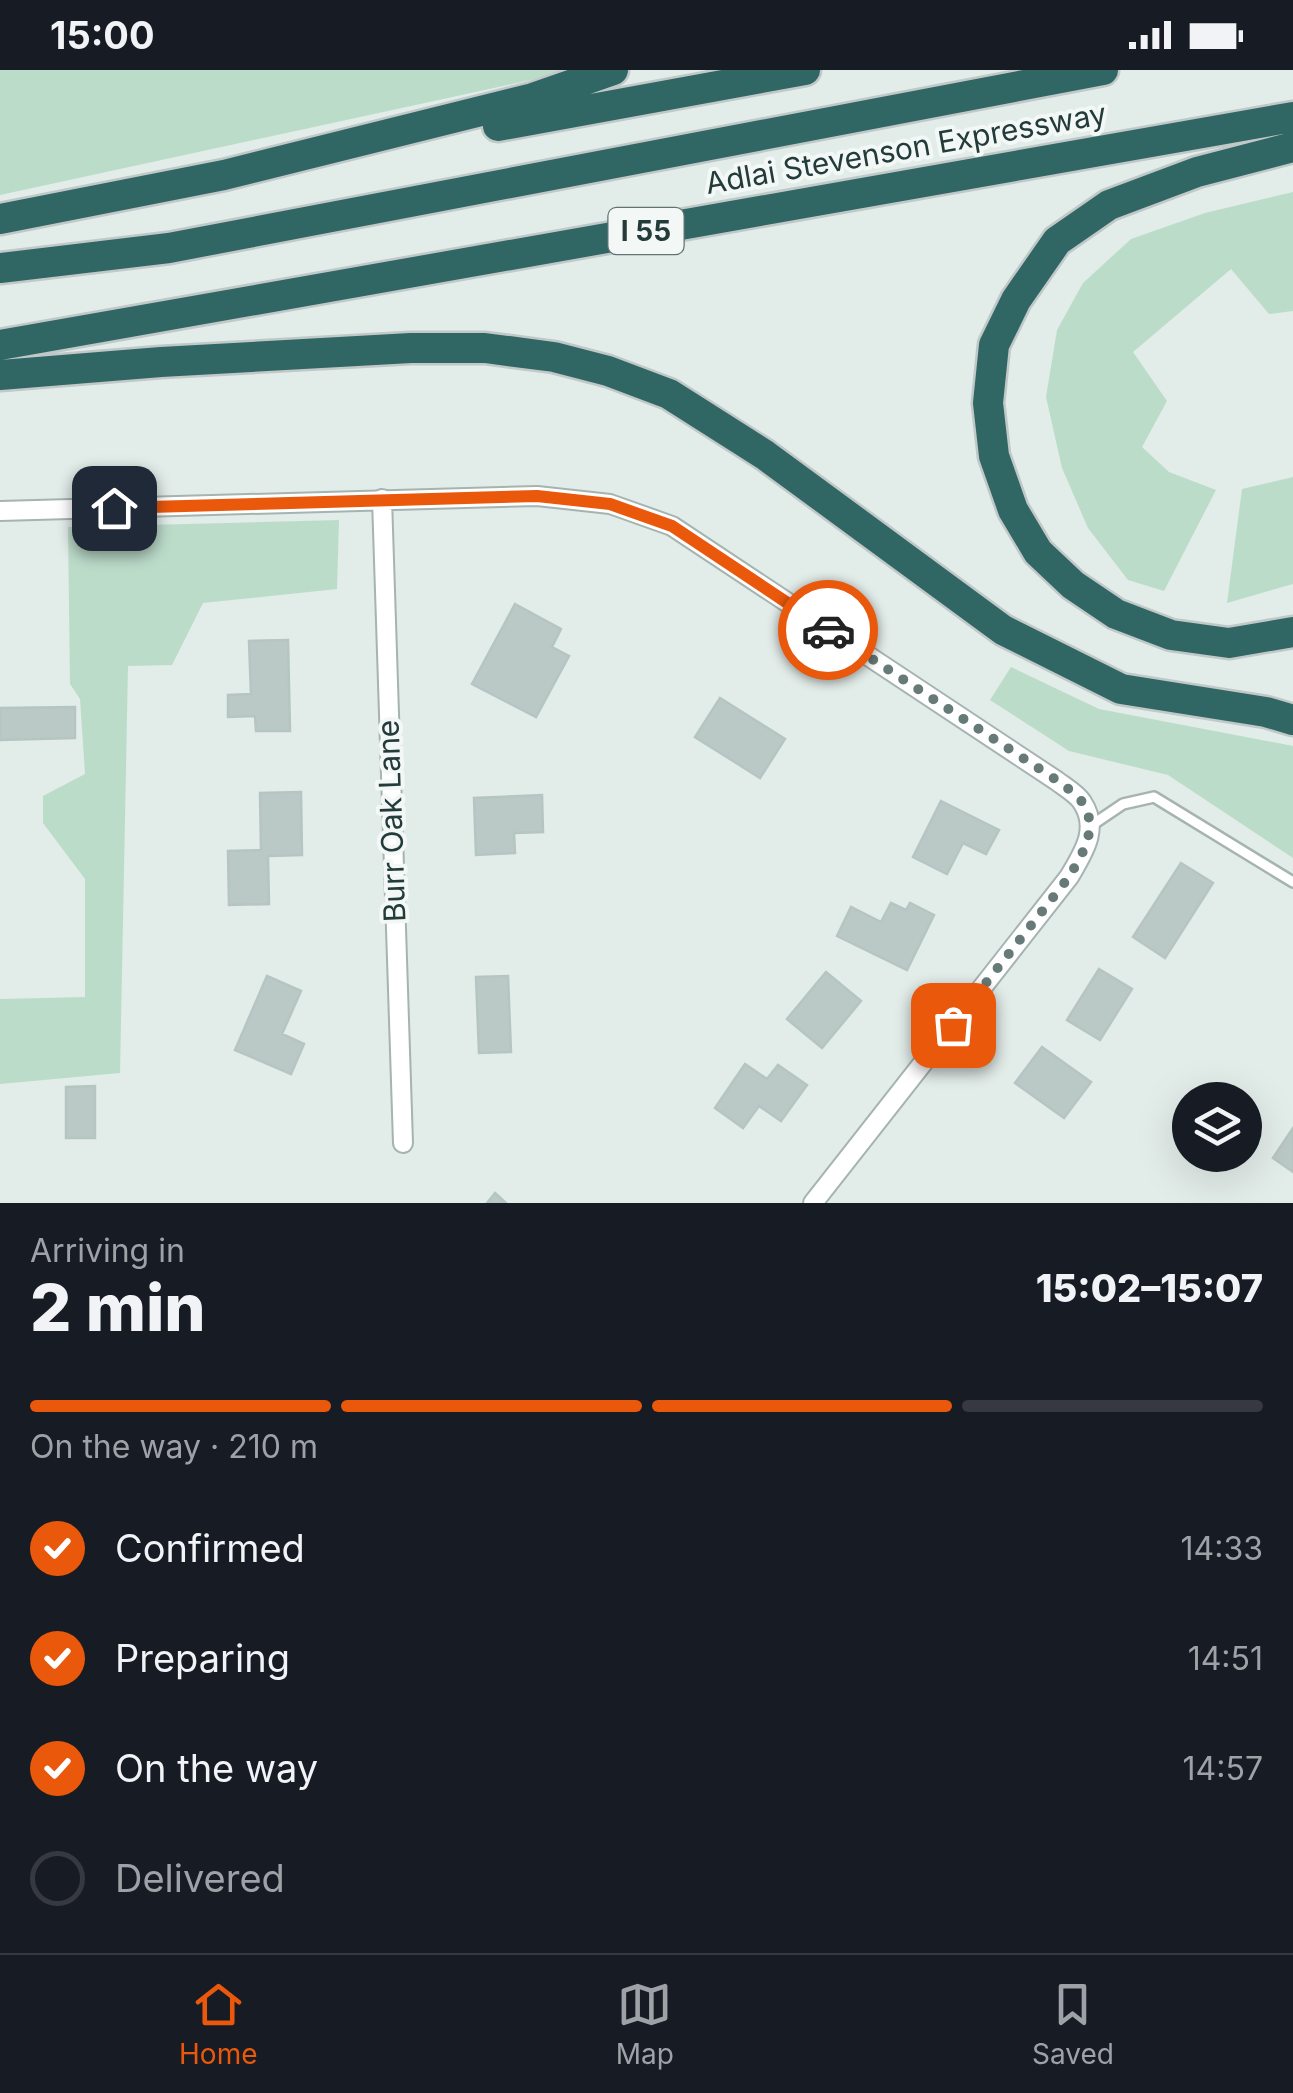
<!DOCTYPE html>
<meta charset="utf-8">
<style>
:root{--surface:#171b24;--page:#242831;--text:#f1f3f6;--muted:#9ea1a6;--line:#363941;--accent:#ea580c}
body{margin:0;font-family:Inter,sans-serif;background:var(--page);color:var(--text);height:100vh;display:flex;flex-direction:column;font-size:38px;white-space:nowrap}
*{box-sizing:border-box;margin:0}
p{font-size:32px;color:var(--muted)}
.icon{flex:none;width:55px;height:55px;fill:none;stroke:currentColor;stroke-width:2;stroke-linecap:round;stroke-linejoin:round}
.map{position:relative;height:1133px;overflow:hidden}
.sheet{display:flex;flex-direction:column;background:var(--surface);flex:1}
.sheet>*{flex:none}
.buttons{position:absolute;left:1172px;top:1012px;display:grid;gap:20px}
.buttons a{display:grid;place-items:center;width:90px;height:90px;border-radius:50%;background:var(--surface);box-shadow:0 10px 40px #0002;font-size:50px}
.pin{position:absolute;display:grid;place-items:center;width:85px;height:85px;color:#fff;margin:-42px;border-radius:20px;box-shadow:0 5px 15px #0006}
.courier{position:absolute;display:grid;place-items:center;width:100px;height:100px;margin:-50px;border:8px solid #ea580c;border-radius:50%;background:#fff;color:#222;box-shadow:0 2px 12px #0007}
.head em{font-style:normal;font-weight:800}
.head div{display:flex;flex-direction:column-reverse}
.head{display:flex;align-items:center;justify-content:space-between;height:170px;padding:0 30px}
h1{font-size:65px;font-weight:800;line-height:75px}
.bar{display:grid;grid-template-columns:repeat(4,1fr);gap:15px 10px;align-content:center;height:120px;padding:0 30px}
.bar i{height:12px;border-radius:8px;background:var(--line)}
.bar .selected{background:var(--accent)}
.bar p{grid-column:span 4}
ol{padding:0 30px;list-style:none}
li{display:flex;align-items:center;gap:30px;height:110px}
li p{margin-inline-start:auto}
li .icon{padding:10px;border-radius:50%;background:var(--accent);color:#fff;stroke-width:4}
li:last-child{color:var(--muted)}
li i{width:55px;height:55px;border:5px solid var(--line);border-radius:50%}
.status{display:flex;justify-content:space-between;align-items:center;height:70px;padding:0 50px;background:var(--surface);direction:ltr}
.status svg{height:28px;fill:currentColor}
.dock{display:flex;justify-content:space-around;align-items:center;height:140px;border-top:2px solid var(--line);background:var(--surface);font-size:28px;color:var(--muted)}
.dock a{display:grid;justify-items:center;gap:5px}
.dock .selected{color:var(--accent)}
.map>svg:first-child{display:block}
.green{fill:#bcdcca}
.building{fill:#bbc9c6;stroke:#b5c5c1;stroke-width:2.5}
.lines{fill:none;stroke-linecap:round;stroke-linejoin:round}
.service-casing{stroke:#a5b4b1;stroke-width:14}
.minor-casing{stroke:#a5b4b1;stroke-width:22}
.motorway-casing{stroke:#c1c8c8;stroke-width:35}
.service{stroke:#fff;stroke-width:9}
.minor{stroke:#fff;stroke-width:18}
.motorway{stroke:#306765;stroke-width:30}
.done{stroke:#667a77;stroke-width:10;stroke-dasharray:0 18}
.route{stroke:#ea580c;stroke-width:12}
.labels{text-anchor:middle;stroke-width:8;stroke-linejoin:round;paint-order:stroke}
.shield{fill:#f3f8f7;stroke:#617473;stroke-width:2.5}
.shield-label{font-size:28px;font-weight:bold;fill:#233c3a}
.street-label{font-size:30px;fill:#233c3a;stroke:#f3f8f7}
</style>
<div class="status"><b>15:00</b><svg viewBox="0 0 49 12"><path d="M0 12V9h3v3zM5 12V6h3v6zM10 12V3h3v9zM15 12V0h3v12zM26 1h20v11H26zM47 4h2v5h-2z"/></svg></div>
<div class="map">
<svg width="1293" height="1133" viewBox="0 0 1293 1133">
<rect width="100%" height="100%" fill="#e2ece9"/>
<!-- green -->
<path class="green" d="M0,0H563L549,6L0,125Z
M1293,122V241L1269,244L1231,199L1133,282L1167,331L1142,377L1169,402L1216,420L1164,521L1128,510L1088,458L1062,398L1046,327L1057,260L1083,213L1131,169L1205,143Z
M1293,407V514L1227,533L1242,419Z
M339,450L337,519L203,533L172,595L128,596L120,1003L0,1014V929L85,927V809L43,753V726L85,704L80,629L70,614L68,457Z
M1011,597L1099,639L1293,676V788L1168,705L1069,681L990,630Z"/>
<!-- building -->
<path class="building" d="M515,534L561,559L552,577L569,586L536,647L472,614Z
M288,570L290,661H256L255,646L228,647V625L251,624L249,571Z
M720,628L785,669L760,708L695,667Z
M75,637V668L0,670V638Z
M301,722L302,785L268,786L269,834L229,835L228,781L261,780L260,723Z
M542,725L543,762L514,763L515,783L476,785L474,728Z
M941,731L999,760L986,784L963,773L947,804L913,787Z
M1181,793L1213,813L1165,888L1133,867Z
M891,833L906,840L910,833L934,845L907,900L837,866L851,837L881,852Z
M1099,899L1132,919L1100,970L1067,950Z
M826,902L861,931L822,978L787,949Z
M267,906L301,921L282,964L304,974L291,1004L235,980Z
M508,906L511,982L479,983L476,907Z
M1042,977L1091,1012L1064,1048L1015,1013Z
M745,994L767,1009L778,995L807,1015L781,1051L759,1036L743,1058L715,1038Z
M95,1016V1068H66V1017Z
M1293,1058V1102L1273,1088Z
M495,1123L506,1133H487Z"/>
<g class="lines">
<defs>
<path id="service" d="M1092,755L1123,734L1154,727L1293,812"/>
<path id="minor" d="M382,429L403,1073
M0,441L537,426L610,434L672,456L1057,711C1065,717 1077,724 1082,732C1100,759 1083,783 1069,807L813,1133"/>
<path id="motorway" d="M498,56L805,0
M1293,77L1197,102L1109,135L1057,171L1016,230L994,275L988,333L994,386L1013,440L1038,482L1073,515L1116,544L1171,565L1229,573L1293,562
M0,149L224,105L533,28L613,0
M0,198L169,178L1103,0
M0,275L1293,47
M0,305L161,292L411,278H485L554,287L608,301L669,324L765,385L1003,560L1121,619L1266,642L1293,650"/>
</defs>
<!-- service casing -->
<use href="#service" class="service-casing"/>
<!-- minor casing -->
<use href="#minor" class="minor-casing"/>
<!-- motorway casing -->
<use href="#motorway" class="motorway-casing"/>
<!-- service -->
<use href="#service" class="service"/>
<!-- minor -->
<use href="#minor" class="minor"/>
<!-- motorway -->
<use href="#motorway" class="motorway"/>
</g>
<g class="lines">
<!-- done -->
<path class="done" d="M828,560L1058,711C1065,717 1077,724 1082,732C1100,758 1082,784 1069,807L953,955"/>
<!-- route -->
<path class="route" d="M114,438L537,426L610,434L672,456L828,560"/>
</g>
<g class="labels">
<!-- shield labels -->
<rect class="shield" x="608.5" y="138" width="75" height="46" rx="8"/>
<g class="shield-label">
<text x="646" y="171">I 55</text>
</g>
<!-- street labels -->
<g class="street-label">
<text transform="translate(906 79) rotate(-10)" y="10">Adlai Stevenson Expressway</text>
<text transform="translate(392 751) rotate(-92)" y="10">Burr Oak Lane</text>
</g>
</g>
</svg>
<div class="buttons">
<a><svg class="icon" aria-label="layers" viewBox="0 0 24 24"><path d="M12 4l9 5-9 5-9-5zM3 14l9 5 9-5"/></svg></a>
</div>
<div class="pin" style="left:953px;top:955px;background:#ea580c"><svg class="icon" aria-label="bag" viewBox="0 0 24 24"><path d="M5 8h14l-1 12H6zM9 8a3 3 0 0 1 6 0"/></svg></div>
<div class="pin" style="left:114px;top:438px;background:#1f2937"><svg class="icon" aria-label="home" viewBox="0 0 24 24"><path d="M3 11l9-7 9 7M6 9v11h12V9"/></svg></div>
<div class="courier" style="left:828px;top:560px"><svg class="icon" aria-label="car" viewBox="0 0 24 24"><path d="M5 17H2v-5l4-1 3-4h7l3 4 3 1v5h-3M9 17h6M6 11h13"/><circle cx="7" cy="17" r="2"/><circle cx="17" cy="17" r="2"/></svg></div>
</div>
<section class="sheet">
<div class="head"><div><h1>2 min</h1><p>Arriving in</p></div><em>15:02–15:07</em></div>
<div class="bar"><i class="selected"></i><i class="selected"></i><i class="selected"></i><i></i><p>On the way · 210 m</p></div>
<ol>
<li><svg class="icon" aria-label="check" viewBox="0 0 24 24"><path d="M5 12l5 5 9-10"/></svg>Confirmed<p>14:33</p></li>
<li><svg class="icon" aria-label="check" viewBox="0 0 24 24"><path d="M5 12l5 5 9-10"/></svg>Preparing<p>14:51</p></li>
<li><svg class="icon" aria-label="check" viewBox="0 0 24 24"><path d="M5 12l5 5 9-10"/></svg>On the way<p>14:57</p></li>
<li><i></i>Delivered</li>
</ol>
</section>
<nav class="dock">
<a class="selected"><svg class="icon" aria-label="home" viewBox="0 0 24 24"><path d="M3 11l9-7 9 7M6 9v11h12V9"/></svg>Home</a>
<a><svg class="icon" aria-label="map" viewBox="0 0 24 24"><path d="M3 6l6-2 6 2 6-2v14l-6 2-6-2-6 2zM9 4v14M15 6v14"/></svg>Map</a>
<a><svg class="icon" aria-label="saved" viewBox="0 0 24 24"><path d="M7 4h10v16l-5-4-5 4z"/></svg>Saved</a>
</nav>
